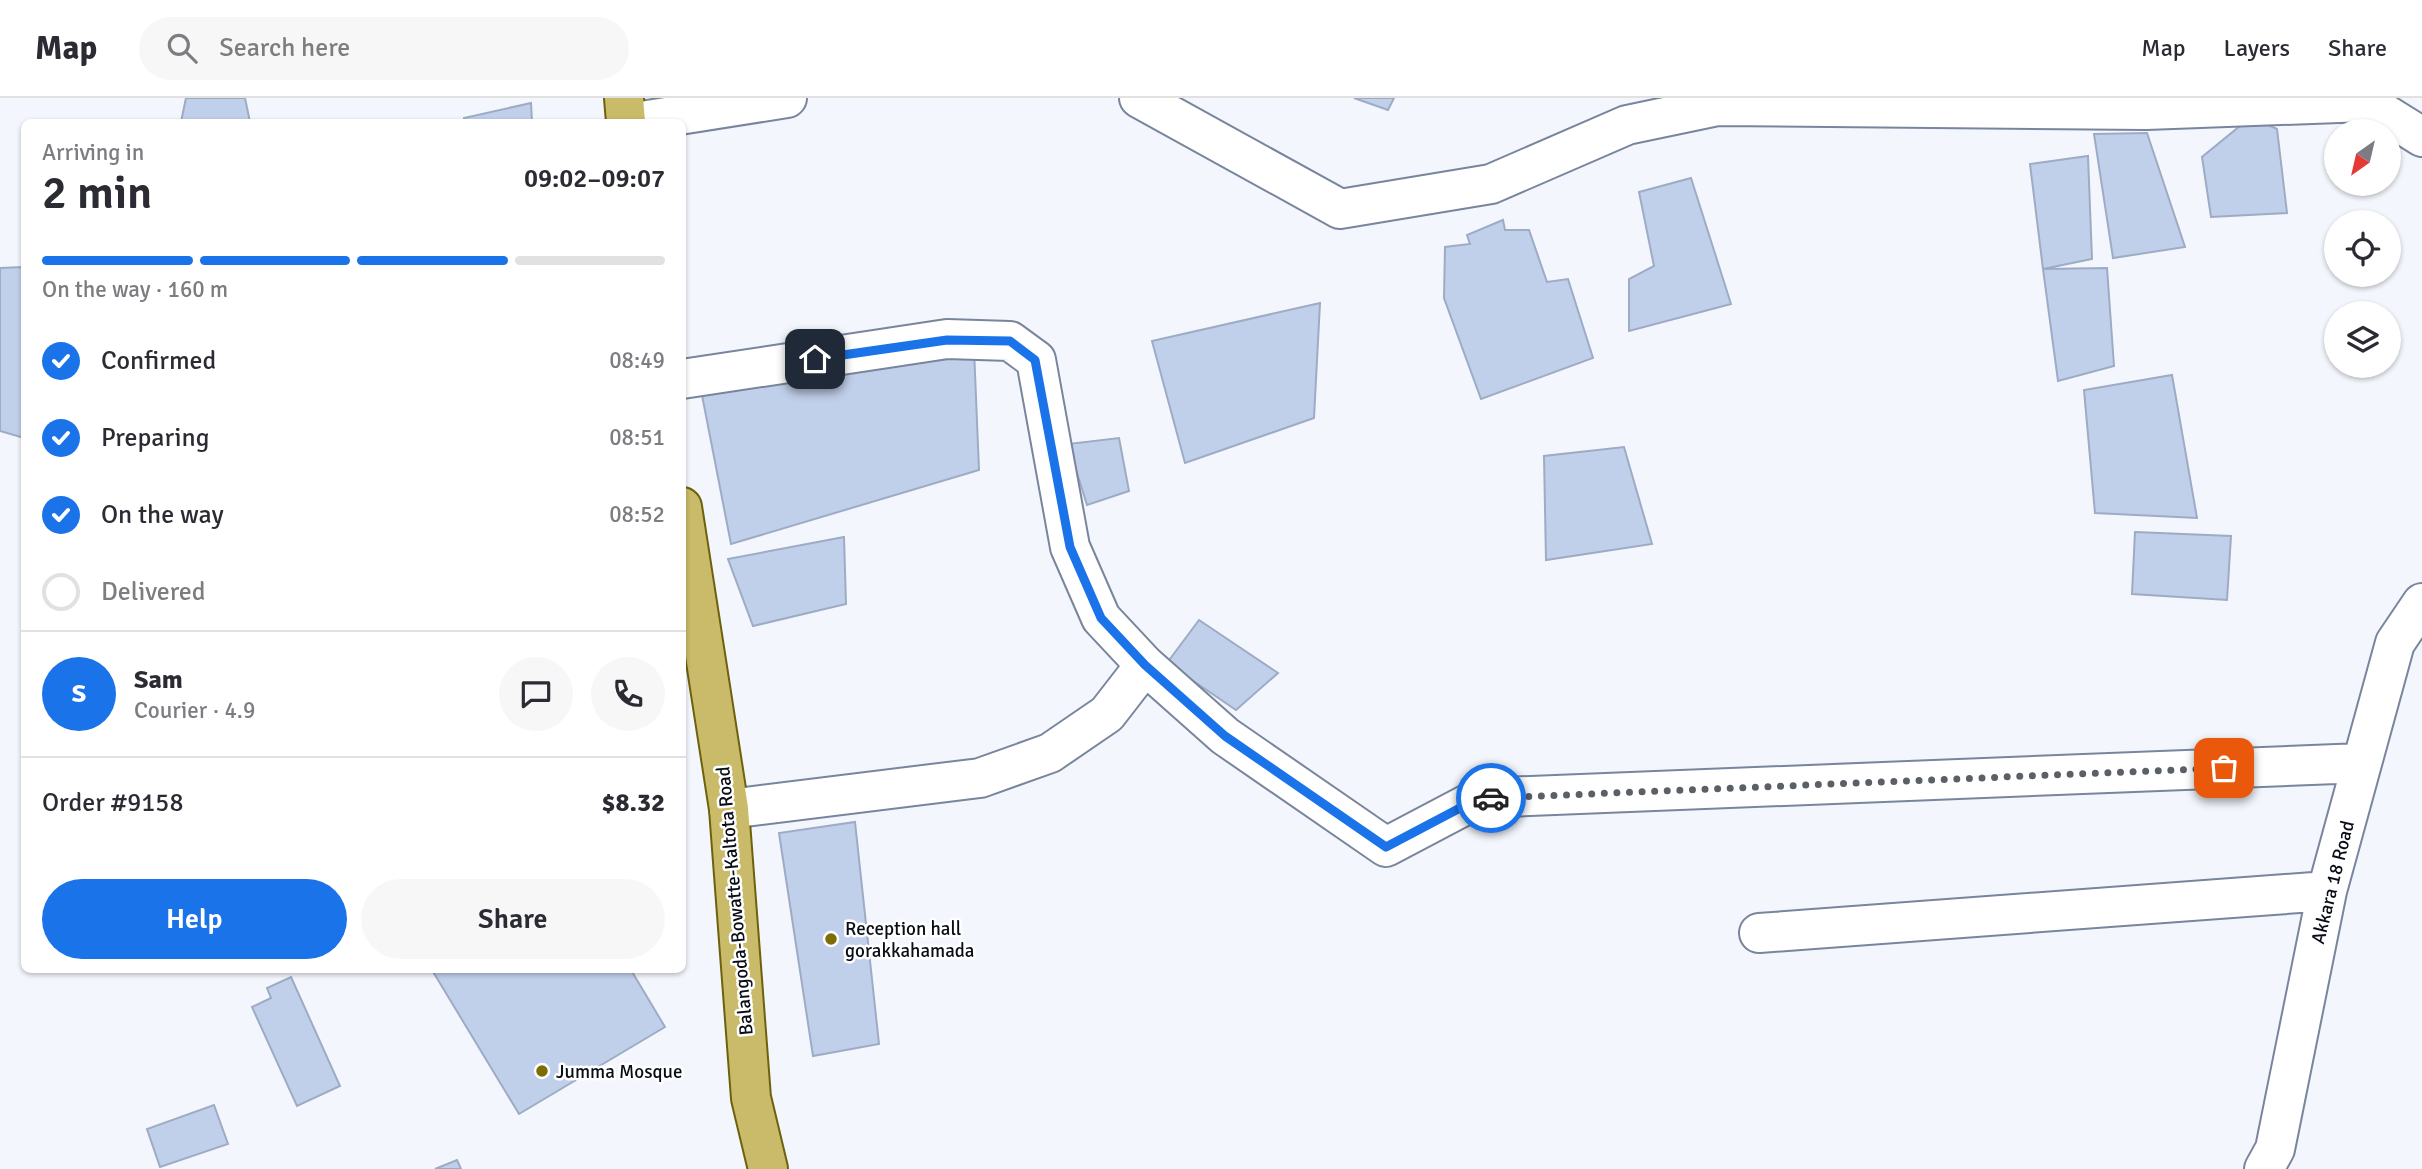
<!DOCTYPE html>
<meta charset="utf-8">
<style>
:root{--surface:#fff;--page:#f7f7f7;--text:#2b2b33;--muted:#7c7c81;--line:#e1e1e2;--accent:#1a73e8}
body{margin:0;font-family:Signika,sans-serif;background:var(--page);color:var(--text);height:100vh;display:flex;flex-direction:column;font-size:26px;white-space:nowrap}
*{box-sizing:border-box;margin:0}
p{font-size:23px;color:var(--muted)}
.icon{flex:none;width:38px;height:38px;fill:none;stroke:currentColor;stroke-width:2;stroke-linecap:round;stroke-linejoin:round}
.map{position:relative;flex:1;overflow:hidden}
.drawer{position:absolute;left:21px;top:21px;width:665px;height:854px;display:flex;flex-direction:column;background:var(--surface);border-radius:10px;box-shadow:0 2px 5px #0004}
.drawer>*{flex:none}
.needle{width:46px;rotate:214deg}
.buttons{position:absolute;left:2324px;top:21px;display:grid;gap:14px}
.buttons a{display:grid;place-items:center;width:77px;height:77px;border-radius:50%;background:var(--surface);box-shadow:0 2px 5px #0004;font-size:35px}
.pin{position:absolute;display:grid;place-items:center;width:60px;height:60px;color:#fff;margin:-30px;border-radius:14px;box-shadow:0 4px 10px #0006}
.courier{position:absolute;display:grid;place-items:center;width:70px;height:70px;margin:-35px;border:5px solid #1a73e8;border-radius:50%;background:#fff;color:#222;box-shadow:0 2px 9px #0007}
.headline em{font-style:normal;font-weight:600}
.headline div{display:flex;flex-direction:column-reverse}
.headline{display:flex;align-items:center;justify-content:space-between;height:119px;padding:0 21px}
h1{font-size:46px;font-weight:600;line-height:52px}
.bar{display:grid;grid-template-columns:repeat(4,1fr);gap:10px 7px;align-content:center;height:84px;padding:0 21px}
.bar i{height:9px;border-radius:5px;background:var(--line)}
.bar .current{background:var(--accent)}
.bar p{grid-column:span 4}
.line{display:flex;align-items:center;gap:18px;padding:0 21px;border-top:2px solid var(--line)}
.line div{flex:1}
.round{display:grid;place-items:center;flex:none;width:74px;height:74px;border-radius:37px;background:var(--page)}
ol{padding:0 21px;list-style:none}
li{display:flex;align-items:center;gap:21px;height:77px}
li p{margin-inline-start:auto}
li .icon{padding:7px;border-radius:50%;background:var(--accent);color:#fff;stroke-width:4}
li:last-child{color:var(--muted)}
li i{width:38px;height:38px;border:4px solid var(--line);border-radius:50%}
.action{display:flex;gap:14px;margin-top:auto;padding:14px 21px}
.action a{flex:1;height:80px;border-radius:42px;background:var(--accent);color:#fff;font-size:28px;font-weight:600;line-height:80px;text-align:center}
.action a+a{background:var(--page);color:var(--text)}
header{display:flex;align-items:center;gap:42px;box-sizing:border-box;height:98px;padding:0 35px;background:var(--surface);border-bottom:2px solid var(--line)}
header strong{font-size:33px}
nav{display:flex;gap:38px;margin-inline-start:auto;font-size:24px}
.search{width:490px;height:63px;background:var(--page);display:flex;align-items:center;gap:18px;box-sizing:border-box;padding:0 24px;border-radius:38px;color:var(--muted);font-size:26px}
.map>svg:first-child{display:block}
.building{fill:#c1d0ea;stroke:#9dabc5;stroke-width:2}
.lines{fill:none;stroke-linecap:round;stroke-linejoin:round}
.minor-casing{stroke:#78859d;stroke-width:42}
.primary-casing{stroke:#6e610c;stroke-width:42}
.minor{stroke:#fff;stroke-width:38}
.primary{stroke:#c9bb6a;stroke-width:38}
.done{stroke:#5b5f66;stroke-width:7;stroke-dasharray:0 12.6}
.route{stroke:#1a73e8;stroke-width:9}
.poi-dot{fill:#7e6c05;stroke:#fff;stroke-width:2.5}
.labels{text-anchor:middle;stroke-width:5;stroke-linejoin:round;paint-order:stroke}
.street-label{font-size:19px;fill:#090d16;stroke:#fff}
.poi-label{font-size:19px;fill:#090d16;stroke:#fff;text-anchor:start}
</style>
<header>
<strong>Map</strong>
<div class="search"><svg class="icon" aria-label="search" viewBox="0 0 24 24"><circle cx="10" cy="10" r="6"/><path d="M15 15l6 6"/></svg>Search here</div>
<nav><a>Map</a><a>Layers</a><a>Share</a></nav>
</header>
<div class="map">
<svg width="2422" height="1071" viewBox="0 0 2422 1071">
<rect width="100%" height="100%" fill="#f3f6fc"/>
<!-- building -->
<path class="building" d="M186,0H245L250,24H181Z
M1354,0H1394L1388,12Z
M531,5L532,24H464V20Z
M2251,19L2277,31L2287,115L2211,119L2202,59Z
M2147,35L2185,149L2113,160L2094,36Z
M2088,58L2092,161L2043,171L2030,66Z
M1691,80L1731,206L1629,233V181L1654,168L1639,94Z
M1503,122L1505,132H1529L1547,184L1568,181L1593,260L1481,301L1444,200L1445,149L1470,146L1467,137Z
M23,169L24,170V340L0,333V170Z
M2107,170L2114,268L2058,283L2043,171Z
M1320,205L1314,320L1185,365L1152,243Z
M974,251L979,372L731,446L701,292Z
M2172,277L2197,420L2095,415L2084,292Z
M1119,340L1129,393L1087,407L1068,346Z
M1624,349L1652,446L1546,462L1544,358Z
M2135,434L2231,438L2227,502L2132,496Z
M844,439L846,506L753,528L728,461Z
M1199,522L1278,575L1236,612L1167,565Z
M855,724L879,946L813,958L779,735Z
M432,872H631L665,929L519,1016Z
M291,879L340,988L297,1008L252,909L271,900L267,890Z
M214,1007L228,1046L160,1069L147,1031Z
M457,1062L461,1071H435Z"/>
<g class="lines">
<defs>
<path id="minor" d="M1139,0L1340,111L1491,86L1627,27L1718,8L2146,12L2366,4L2422,39
M635,24L787,0
M682,281L947,241L1010,243L1036,262L1070,449L1101,520L1145,567L1225,638L1386,749L1479,700L2362,665
M729,711L980,680L1050,655L1107,616L1145,567
M1759,835L2327,793
M2264,1071L2275,1051L2327,793L2395,545L2422,505"/>
<path id="primary" d="M624,0L626,24
M682,409L729,711L751,1000L768,1071"/>
</defs>
<!-- minor casing -->
<use href="#minor" class="minor-casing"/>
<!-- primary casing -->
<use href="#primary" class="primary-casing"/>
<!-- minor -->
<use href="#minor" class="minor"/>
<!-- primary -->
<use href="#primary" class="primary"/>
</g>
<g class="lines">
<!-- done -->
<path class="done" d="M1491,700L2224,670"/>
<!-- route -->
<path class="route" d="M815,261L947,242L1010,243L1035,262L1070,449L1101,520L1145,567L1225,638L1386,749L1479,700H1491"/>
</g>
<!-- markers -->
<g class="poi-dot">
<circle cx="831" cy="841" r="7"/>
<circle cx="542" cy="973" r="7"/>
</g>
<g class="labels">
<!-- street labels -->
<g class="street-label">
<text transform="translate(2332 784) rotate(-76)" y="7">Akkara 18 Road</text>
<text transform="translate(734 803) rotate(-95)" y="7">Balangoda-Bowatte-Kaltota Road</text>
</g>
<!-- poi labels -->
<g class="poi-label">
<text x="845" y="837">Reception hall<tspan x="845" dy="22">gorakkahamada</tspan></text>
<text x="556" y="980">Jumma Mosque</text>
</g>
</g>
</svg>
<div class="buttons">
<a><svg class="needle" viewBox="-14 -14 28 28"><path d="M0-13l5 13h-10z" fill="#e53935"/><path d="M0 13l5-13h-10z" fill="#7c7c81"/></svg></a>
<a><svg class="icon" aria-label="locate" viewBox="0 0 24 24"><circle cx="12" cy="12" r="6"/><path d="M12 2v4M12 18v4M2 12h4M18 12h4"/></svg></a>
<a><svg class="icon" aria-label="layers" viewBox="0 0 24 24"><path d="M12 4l9 5-9 5-9-5zM3 14l9 5 9-5"/></svg></a>
</div>
<div class="pin" style="left:2224px;top:670px;background:#ea580c"><svg class="icon" aria-label="bag" viewBox="0 0 24 24"><path d="M5 8h14l-1 12H6zM9 8a3 3 0 0 1 6 0"/></svg></div>
<div class="pin" style="left:815px;top:261px;background:#1f2937"><svg class="icon" aria-label="home" viewBox="0 0 24 24"><path d="M3 11l9-7 9 7M6 9v11h12V9"/></svg></div>
<div class="courier" style="left:1491px;top:700px"><svg class="icon" aria-label="car" viewBox="0 0 24 24"><path d="M5 17H2v-5l4-1 3-4h7l3 4 3 1v5h-3M9 17h6M6 11h13"/><circle cx="7" cy="17" r="2"/><circle cx="17" cy="17" r="2"/></svg></div>
<section class="drawer">
<div class="headline"><div><h1>2 min</h1><p>Arriving in</p></div><em>09:02–09:07</em></div>
<div class="bar"><i class="current"></i><i class="current"></i><i class="current"></i><i></i><p>On the way · 160 m</p></div>
<ol>
<li><svg class="icon" aria-label="check" viewBox="0 0 24 24"><path d="M5 12l5 5 9-10"/></svg>Confirmed<p>08:49</p></li>
<li><svg class="icon" aria-label="check" viewBox="0 0 24 24"><path d="M5 12l5 5 9-10"/></svg>Preparing<p>08:51</p></li>
<li><svg class="icon" aria-label="check" viewBox="0 0 24 24"><path d="M5 12l5 5 9-10"/></svg>On the way<p>08:52</p></li>
<li><i></i>Delivered</li>
</ol>
<div class="line" style="height:126px"><b class="round" style="background:var(--accent);color:#fff">S</b><div><b>Sam</b><p>Courier · 4.9</p></div><a class="round"><svg class="icon" aria-label="chat" viewBox="0 0 24 24"><path d="M4 5h16v11H9l-5 4z"/></svg></a><a class="round"><svg class="icon" aria-label="phone" viewBox="0 0 24 24"><path d="M5 4h4l2 5-3 2q2 4 5 5l2-3 5 2v4C11 20 4 13 5 4z"/></svg></a></div>
<div class="line" style="height:91px"><div>Order #9158</div><b>$8.32</b></div>
<div class="action"><a>Help</a><a>Share</a></div>
</section>
</div>
